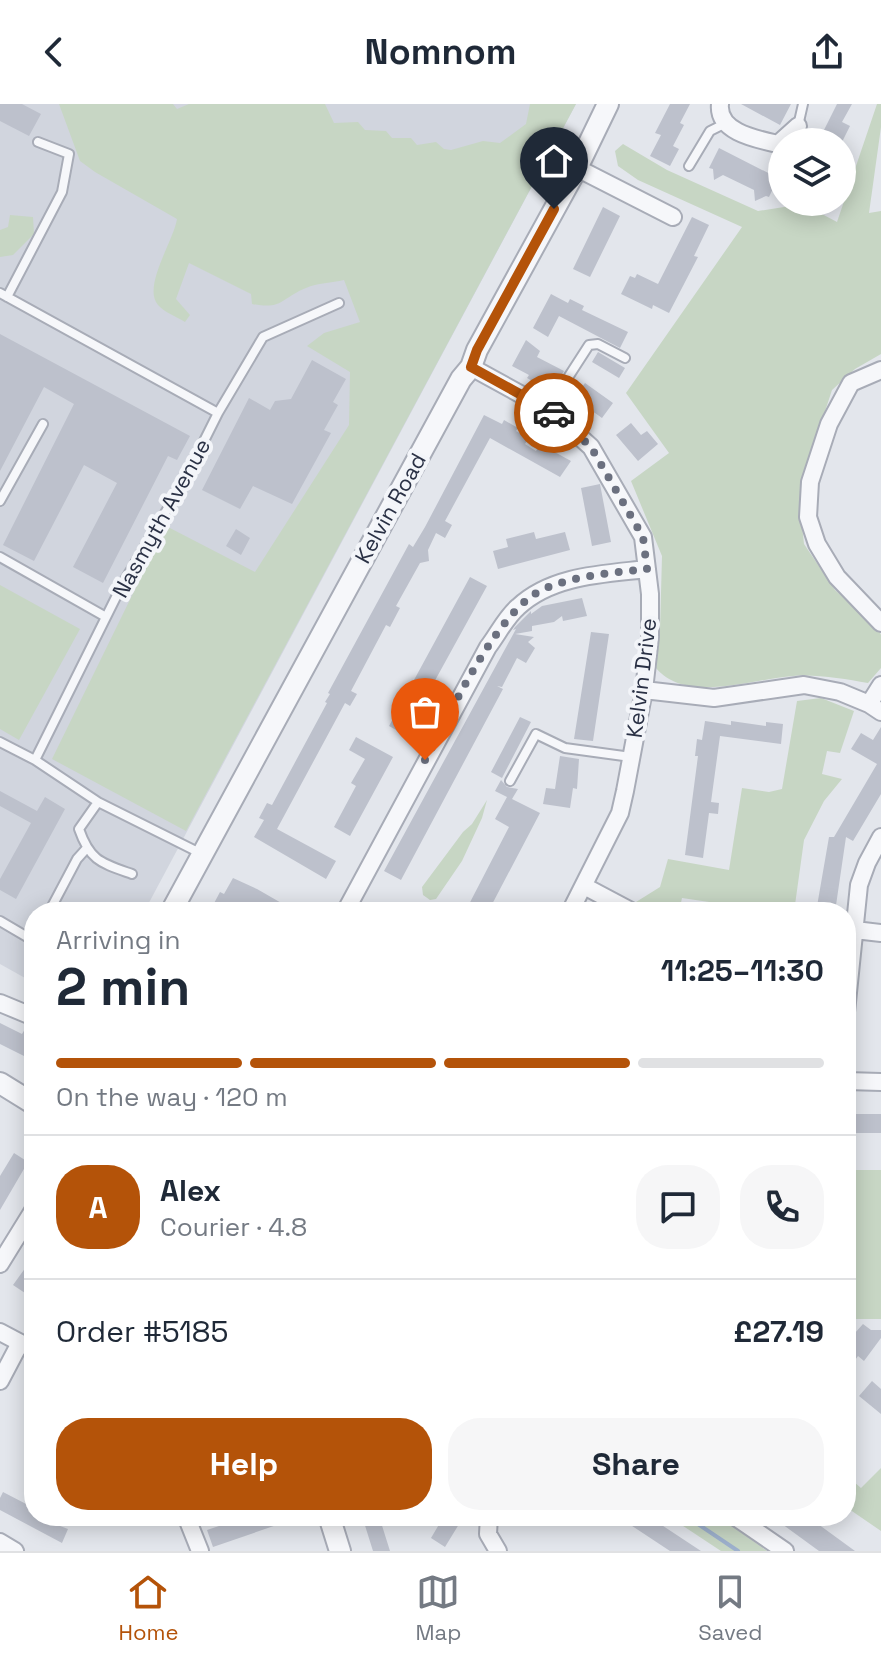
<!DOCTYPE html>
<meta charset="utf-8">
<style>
:root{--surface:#fff;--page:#f6f6f7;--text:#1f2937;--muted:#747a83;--line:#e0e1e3;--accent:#b45309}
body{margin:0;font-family:"Space Grotesk",sans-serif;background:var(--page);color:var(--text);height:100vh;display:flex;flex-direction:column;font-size:30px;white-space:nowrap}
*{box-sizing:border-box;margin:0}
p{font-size:26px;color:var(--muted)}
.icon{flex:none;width:44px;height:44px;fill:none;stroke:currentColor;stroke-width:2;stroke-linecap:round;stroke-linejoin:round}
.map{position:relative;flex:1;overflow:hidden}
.panel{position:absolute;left:24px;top:798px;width:832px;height:624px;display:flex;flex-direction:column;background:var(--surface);border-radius:32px;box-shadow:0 4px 20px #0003}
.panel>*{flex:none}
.controls{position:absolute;left:768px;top:24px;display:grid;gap:16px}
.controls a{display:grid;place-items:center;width:88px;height:88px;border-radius:50%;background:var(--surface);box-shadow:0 4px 20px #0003;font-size:40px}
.pin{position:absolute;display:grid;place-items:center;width:68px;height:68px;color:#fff;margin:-82px -34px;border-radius:50% 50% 50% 0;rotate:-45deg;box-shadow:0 0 8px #0007}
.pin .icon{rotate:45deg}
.courier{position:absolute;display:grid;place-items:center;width:80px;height:80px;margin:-40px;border:6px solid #b45309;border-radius:50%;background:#fff;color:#222;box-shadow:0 2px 10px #0007}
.overview em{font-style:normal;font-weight:800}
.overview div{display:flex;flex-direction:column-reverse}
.overview{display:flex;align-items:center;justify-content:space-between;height:136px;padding:0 32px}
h1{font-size:52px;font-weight:800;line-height:60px}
.bar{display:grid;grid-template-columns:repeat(4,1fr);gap:12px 8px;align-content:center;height:96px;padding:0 32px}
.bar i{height:10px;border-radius:6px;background:var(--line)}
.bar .active{background:var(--accent)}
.bar p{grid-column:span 4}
.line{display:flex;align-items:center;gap:20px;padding:0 32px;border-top:2px solid var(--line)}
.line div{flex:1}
.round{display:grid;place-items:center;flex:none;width:84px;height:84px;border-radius:32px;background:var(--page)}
.cta{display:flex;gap:16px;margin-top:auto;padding:16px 32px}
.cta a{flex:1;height:92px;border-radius:32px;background:var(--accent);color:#fff;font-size:32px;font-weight:800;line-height:92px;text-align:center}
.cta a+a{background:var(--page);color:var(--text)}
header{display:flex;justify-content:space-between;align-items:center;height:104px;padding:0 32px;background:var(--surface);font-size:36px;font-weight:800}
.menu{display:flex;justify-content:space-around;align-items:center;height:112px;border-top:2px solid var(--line);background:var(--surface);font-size:22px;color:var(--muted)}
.menu a{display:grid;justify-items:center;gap:4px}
.menu .active{color:var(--accent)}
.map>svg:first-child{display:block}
.built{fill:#d1d5de}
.green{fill:#c7d6c4}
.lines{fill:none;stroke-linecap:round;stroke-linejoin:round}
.stream{stroke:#9db0cd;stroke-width:4}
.building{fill:#bdc1cc}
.service-casing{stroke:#a8acb7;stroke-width:12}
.minor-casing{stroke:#a8acb7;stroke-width:20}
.tertiary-casing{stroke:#a8acb7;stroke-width:24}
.service{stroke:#f6f7fa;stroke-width:8}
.minor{stroke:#f6f7fa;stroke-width:16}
.tertiary{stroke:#f6f7fa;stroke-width:20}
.done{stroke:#6b707f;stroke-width:8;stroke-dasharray:0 14.4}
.route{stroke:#b45309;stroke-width:10}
.labels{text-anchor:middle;stroke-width:8;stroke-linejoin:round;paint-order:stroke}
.street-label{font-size:22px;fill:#2a3145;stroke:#f3f5f9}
</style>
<header><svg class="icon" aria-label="back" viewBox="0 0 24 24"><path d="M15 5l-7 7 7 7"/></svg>Nomnom<svg class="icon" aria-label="share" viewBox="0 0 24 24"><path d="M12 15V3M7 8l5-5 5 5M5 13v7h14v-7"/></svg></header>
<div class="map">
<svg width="881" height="1447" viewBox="0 0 881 1447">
<rect width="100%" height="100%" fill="#e3e6ec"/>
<!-- built -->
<path class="built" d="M0,0H576L144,808H34V879L0,860Z"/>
<!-- green -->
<path class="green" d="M59,0H173L177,5L189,0H325L334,19L358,18L365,26L386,27L392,34H411L417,41L436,38L444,45L451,46L483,37L500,39L526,20L530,0H576L186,727L52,655L166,422L255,468L349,321L350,268L307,242L324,229L360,218L344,176C332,179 317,179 306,184C281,194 283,206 252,200L251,190L189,159L176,195L190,211L185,218C177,213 164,208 158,201C142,183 174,136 177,115L95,68L80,57Z
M877,0H881V23L869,109L881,107V250L855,265L832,286L808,359L801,412L804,440L835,486L878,524L881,531V564L868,579C844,575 817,570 793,572C752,575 686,600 656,564L660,526L662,452L631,377L669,349L626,289L742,123L638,76L618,62L615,47L623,40L667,66L758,107L803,100L837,118Z
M10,111L33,113L34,130L13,151L0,153V126L8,123Z
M0,481L80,525L19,636L0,625Z
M821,594L854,607L840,649L827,647L822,670L842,675L824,697L804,736L794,808H743V803L682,794L679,808H646L636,798L660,783L668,755L729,766L742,684L769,688L782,685L797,597Z
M487,696L482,714L462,757L436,795L430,796L423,791L422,783L463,728L472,720Z
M846,1066H881V1215H846Z
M881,1364V1427L846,1403V1371L861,1384Z
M668,1412H718L767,1447H721Z"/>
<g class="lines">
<!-- stream -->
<path class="stream" d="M686,1412L738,1447"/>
</g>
<!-- building -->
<path class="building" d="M0,0H22L41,10L29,32L0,17Z
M670,0H690L680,19L684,21L673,42L679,45L670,62L650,52L661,31L655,29Z
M741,0H791L780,21Z
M837,0H852L842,18L850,22L842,38H818Z
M719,44L778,74L769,93L766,92L755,97L754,86L723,71L714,76L713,65L709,64Z
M603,103L620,112L590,173L573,165Z
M692,113L709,121L694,152L698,153L669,209L653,201L652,205L621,190L630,172L635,174L637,170L658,180Z
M551,190L568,199L570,195L584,202L582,206L628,228L620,244L559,212L548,233L533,224Z
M0,230L190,332L177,356L168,352L103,479L73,463L117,379L84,361L34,457L3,441L74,300L44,283L0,367Z
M526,236L540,247L537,253L564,267L555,284L545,278L543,283L527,274L529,271L512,262Z
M598,248L625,264L619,274L592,258Z
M312,256L346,275L333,298L338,301L324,326L331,329L292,400L253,382L240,405L202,386L249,294L270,306L275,297L291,295Z
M585,279L613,299L602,314L574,294Z
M484,311L502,320L504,316L518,324L516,327L529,334L525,340L536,347L540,340L571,357L560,373L490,334L445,417L452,421L445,434L436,429L428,446L429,457L420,459L396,502L400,504L390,523L386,521L351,587L357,590L350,602L345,599L277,725L336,757L326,775L254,733L264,716L259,714L267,699L272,701L327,599L325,598L330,590L328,589L409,440L413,443L425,423Z
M631,319L641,331L647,327L658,340L638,357L616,331Z
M600,380L611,438L592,442L581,384Z
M236,425L250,434L241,451L226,442Z
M534,428L536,435L565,428L570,446L498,465L493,447L508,443L506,435Z
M470,473L487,482L405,631L389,622Z
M582,494L587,512L563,517L562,512L554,518L532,522V527L515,530L534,533L528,538L535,544L526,559L517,554L502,583L497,582L503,585L401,776L384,767L516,525L513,526L515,523L531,507V510L542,502Z
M591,528L609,530L593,637L574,635Z
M520,613L531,618L502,674L491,668Z
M705,617L731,621V617L766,622V618L783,620L781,640L720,632L711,698L719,699L718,710L709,709L703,754L685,751L698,652H695L697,635L702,636Z
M881,623V690L853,737L846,733L835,808H816L829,733H834L877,660L851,645L861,629L873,636Z
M356,633L393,653L350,732L334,723L356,682L351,679L365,655L349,646Z
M560,652L579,655L577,685L573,684L570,704L543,700L546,684L555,685Z
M501,676L507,683L518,685L512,695L540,709L488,808H465L509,723L495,715L507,693L495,687Z
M0,687L37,707L45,693L65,705L16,795L0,786V775L31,719L0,702Z
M233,774L257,785L297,808H221L212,803L220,788L224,790Z
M0,919L22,930L25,925L34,929V957L0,940Z
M846,1010H881V1029H846Z
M14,1049L28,1058L0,1106V1072Z
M26,1163L34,1168V1195L13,1181Z
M863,1220L871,1226H881V1234L864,1257L858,1252L846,1269V1239Z
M872,1277L881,1285V1310L859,1292Z
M3,1388L30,1402L28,1407L34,1412L68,1425L62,1439L0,1406V1394Z
M239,1412H297V1414L213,1443L207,1426L240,1415Z
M362,1412H379L390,1447H373Z
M444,1412H464L445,1443L431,1434Z
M617,1412H648L701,1447H670Z
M771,1412H807L855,1447H819Z"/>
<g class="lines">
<defs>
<path id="service" d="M798,22L803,0
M689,62L710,27L724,20
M0,189L218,309L183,379L123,479L35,656
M7,193L62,88L69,50L38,38
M551,307L569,272L589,241L598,240L625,254
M218,309L263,233L339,199
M0,397L43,320
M0,453L106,513
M0,638L35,656L98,698L202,750
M510,677L536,630L565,644L631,653
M98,698L79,725C90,757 101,759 132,770
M49,808L77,755L86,745
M0,817L34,837"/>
<path id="minor" d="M720,0C717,28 756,35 778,40L798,22
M577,64L673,113
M471,263L551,307L591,343L643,433L650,490V533L644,586L625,687L620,709L570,808
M881,266L851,279L829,320L810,378L808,413L817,440L837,473L881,519
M644,586L714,594L804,581L840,588L869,600L881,608
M869,600L881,581
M584,782L633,808
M345,808L488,543C498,530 506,513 518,503C552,471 604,470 647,465
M855,826L881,829
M0,899L29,911
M846,908L859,781L867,759L881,733
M846,977L881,978
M0,1160L34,1105
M0,1228L34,1246
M0,1277L20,1239
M186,1412L200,1447
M489,1412L488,1430L498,1447
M734,1412L785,1447
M0,1438L15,1447"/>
<path id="tertiary" d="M171,808L461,275L471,263L477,246L577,64L608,0
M0,979L34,1000
M329,1412L340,1447"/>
</defs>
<!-- service casing -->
<use href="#service" class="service-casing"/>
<!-- minor casing -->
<use href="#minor" class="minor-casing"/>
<!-- tertiary casing -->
<use href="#tertiary" class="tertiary-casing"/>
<!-- service -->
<use href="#service" class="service"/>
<!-- minor -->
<use href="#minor" class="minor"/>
<!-- tertiary -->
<use href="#tertiary" class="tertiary"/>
</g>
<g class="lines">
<!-- done -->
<path class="done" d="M425,656C449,612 498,504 544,485C576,471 612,469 647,465L643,433L591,343L554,309"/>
<!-- route -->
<path class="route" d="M554,105L477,246L471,263L554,309"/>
</g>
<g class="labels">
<!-- street labels -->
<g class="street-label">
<text transform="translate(390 404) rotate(-61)" y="8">Kelvin Road</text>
<text transform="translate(161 414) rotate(-61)" y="8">Nasmyth Avenue</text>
<text transform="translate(641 574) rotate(-83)" y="8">Kelvin Drive</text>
</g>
</g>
</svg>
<div class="controls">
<a><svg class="icon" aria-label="layers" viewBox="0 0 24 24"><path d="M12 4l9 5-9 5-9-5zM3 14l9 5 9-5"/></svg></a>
</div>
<div class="pin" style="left:425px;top:656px;background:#ea580c"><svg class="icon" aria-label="bag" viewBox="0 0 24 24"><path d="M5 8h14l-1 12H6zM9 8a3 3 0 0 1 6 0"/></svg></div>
<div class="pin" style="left:554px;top:105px;background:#1f2937"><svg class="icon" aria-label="home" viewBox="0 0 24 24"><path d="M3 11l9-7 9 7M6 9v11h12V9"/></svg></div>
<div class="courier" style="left:554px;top:309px"><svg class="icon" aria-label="car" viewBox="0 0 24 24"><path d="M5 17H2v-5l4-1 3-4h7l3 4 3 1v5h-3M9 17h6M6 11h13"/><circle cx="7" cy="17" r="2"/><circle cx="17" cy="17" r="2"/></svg></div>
<section class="panel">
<div class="overview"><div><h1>2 min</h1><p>Arriving in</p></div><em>11:25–11:30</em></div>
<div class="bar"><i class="active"></i><i class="active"></i><i class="active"></i><i></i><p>On the way · 120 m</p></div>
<div class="line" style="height:144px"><b class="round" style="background:var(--accent);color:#fff">A</b><div><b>Alex</b><p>Courier · 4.8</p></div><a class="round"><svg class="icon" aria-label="chat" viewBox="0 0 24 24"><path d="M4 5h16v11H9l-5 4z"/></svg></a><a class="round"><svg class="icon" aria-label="phone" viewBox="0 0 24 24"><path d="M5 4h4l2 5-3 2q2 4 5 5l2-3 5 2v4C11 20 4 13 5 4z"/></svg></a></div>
<div class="line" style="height:104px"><div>Order #5185</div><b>£27.19</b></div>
<div class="cta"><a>Help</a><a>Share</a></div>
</section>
</div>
<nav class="menu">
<a class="active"><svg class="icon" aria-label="home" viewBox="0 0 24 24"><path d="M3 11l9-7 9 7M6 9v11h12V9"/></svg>Home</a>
<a><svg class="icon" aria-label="map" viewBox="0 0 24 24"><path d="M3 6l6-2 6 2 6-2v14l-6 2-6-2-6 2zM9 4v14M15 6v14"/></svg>Map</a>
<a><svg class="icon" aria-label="saved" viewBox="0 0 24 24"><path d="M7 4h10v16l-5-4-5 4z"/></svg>Saved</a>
</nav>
